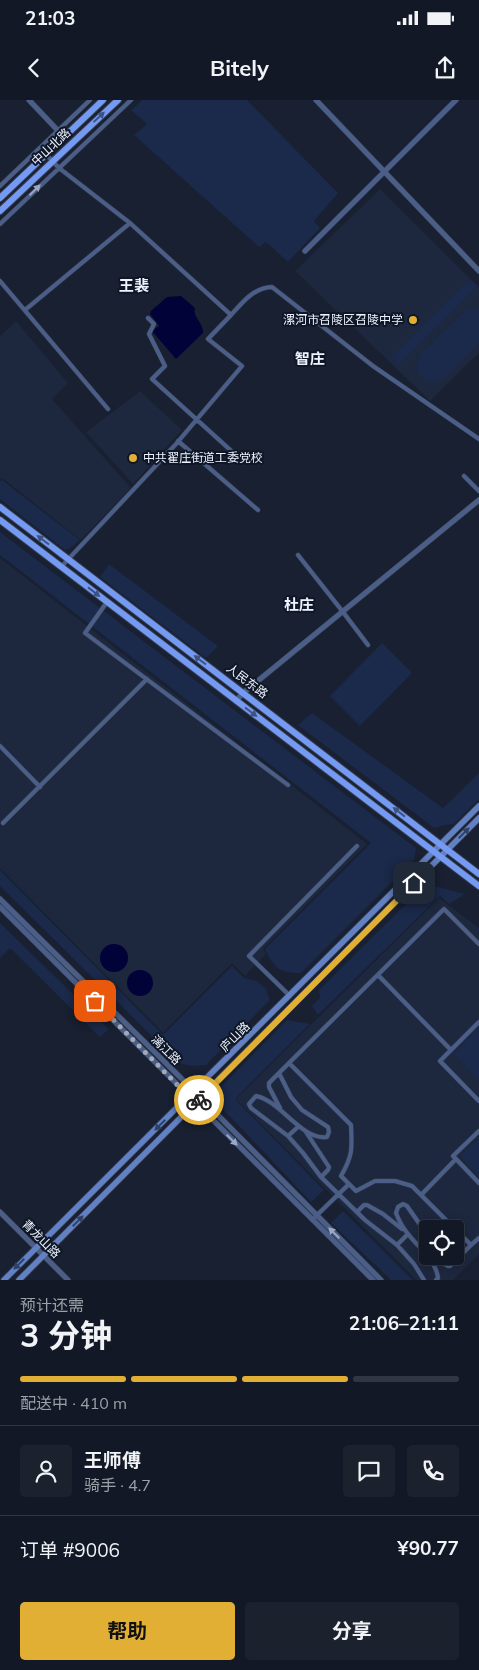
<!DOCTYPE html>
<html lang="zh">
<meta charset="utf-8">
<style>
:root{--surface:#121825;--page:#1b212d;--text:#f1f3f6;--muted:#9ca0a7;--line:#313742;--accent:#e1af34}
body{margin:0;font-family:Mulish,"Noto Sans SC",sans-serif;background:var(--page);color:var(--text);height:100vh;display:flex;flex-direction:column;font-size:19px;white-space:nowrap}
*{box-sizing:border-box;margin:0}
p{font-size:16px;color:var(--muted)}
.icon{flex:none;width:28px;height:28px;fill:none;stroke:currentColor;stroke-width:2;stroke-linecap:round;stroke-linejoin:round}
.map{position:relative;height:1180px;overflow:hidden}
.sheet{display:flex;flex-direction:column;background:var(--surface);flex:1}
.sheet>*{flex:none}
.buttons{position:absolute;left:419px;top:1120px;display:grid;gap:10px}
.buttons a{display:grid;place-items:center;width:45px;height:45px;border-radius:5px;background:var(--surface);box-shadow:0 2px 12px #0003,0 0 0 1px var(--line);font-size:25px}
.pin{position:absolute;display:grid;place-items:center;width:42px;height:42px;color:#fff;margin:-21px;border-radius:10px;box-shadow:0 2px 8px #0006}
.courier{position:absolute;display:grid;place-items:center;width:50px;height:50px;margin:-25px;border:4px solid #e1af34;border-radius:50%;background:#fff;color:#222;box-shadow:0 1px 6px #0007}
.head em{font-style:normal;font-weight:700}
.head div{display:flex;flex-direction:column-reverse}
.head{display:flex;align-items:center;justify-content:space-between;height:85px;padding:0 20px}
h1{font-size:32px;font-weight:700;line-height:38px}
.bar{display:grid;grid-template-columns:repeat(4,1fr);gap:8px 5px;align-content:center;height:60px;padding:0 20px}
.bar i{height:6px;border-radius:4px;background:var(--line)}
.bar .selected{background:var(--accent)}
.bar p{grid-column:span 4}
.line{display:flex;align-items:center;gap:12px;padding:0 20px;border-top:1px solid var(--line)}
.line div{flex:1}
.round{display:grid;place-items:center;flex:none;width:52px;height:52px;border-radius:5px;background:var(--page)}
.button{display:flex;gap:10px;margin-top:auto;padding:10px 20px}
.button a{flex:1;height:58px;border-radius:5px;background:var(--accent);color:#111;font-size:20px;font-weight:700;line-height:58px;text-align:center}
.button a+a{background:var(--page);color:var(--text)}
.status{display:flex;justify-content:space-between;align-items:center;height:35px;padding:0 25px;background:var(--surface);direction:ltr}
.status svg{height:14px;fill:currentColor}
header{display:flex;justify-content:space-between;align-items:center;height:65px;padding:0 20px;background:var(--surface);font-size:22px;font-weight:700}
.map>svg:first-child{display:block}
.built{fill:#1d273e;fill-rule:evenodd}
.green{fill:#1b294a}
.water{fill:#010238}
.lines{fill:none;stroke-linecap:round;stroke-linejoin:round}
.minor-casing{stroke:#363e4e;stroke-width:5}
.tertiary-casing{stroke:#363e4e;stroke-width:6}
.secondary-casing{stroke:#363e4e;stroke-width:7}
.primary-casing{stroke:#363e4e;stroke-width:8}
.minor{stroke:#4b5e88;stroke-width:4}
.tertiary{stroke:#4b5e88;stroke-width:5}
.secondary{stroke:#6280c4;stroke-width:5.5}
.primary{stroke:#749af3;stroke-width:6}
.oneway{fill:#3c5283}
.oneway2{fill:#9ca8c4}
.oneway3{fill:#304166}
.done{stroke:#a2a9b7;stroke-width:5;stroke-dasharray:0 9}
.route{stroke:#e1af34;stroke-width:6}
.poi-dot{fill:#e1af34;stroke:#0f1727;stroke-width:2}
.labels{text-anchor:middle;stroke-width:4;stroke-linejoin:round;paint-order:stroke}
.street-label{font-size:12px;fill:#edf3ff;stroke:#0f1727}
.poi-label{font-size:12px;fill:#edf3ff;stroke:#0f1727;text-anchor:end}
.quarter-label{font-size:15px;font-weight:bold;fill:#edf3ff;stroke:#0f1727}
</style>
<div class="status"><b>21:03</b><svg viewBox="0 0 49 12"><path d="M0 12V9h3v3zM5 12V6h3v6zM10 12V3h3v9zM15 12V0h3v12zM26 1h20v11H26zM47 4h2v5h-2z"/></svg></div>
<header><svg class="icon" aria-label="back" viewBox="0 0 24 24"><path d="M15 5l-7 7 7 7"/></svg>Bitely<svg class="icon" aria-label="share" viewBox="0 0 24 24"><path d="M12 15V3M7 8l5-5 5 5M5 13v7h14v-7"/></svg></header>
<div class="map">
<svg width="479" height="1180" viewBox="0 0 479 1180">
<rect width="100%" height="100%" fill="#182031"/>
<!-- built -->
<path class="built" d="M380,89L479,187V253L430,301L295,171Z
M16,221L68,283L52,299L131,388L81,440L2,378L0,380V236Z
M140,291L182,330L133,384L86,332Z
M0,458L367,744L263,849L266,854L245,876L232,863L163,933L0,768Z
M439,798L479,828V1154L453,1180H416L236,999ZM428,1129H455V1156H428Z"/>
<!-- green -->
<path class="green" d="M142,0H247L338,93L314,121L320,128L288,162L266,142L259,147L134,35L147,24L131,10Z
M469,179L477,187L399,265L391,257Z
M474,208L479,210V242L442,279C430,284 420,280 416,268L420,254L466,210Z
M2,380L80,440L69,449L65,450L0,399V382Z
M0,432L416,748L414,760L301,873C279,873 274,868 265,849L371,743L0,455Z
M109,464L218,546L206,558L100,477Z
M382,543L412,573L360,626L330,596Z
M312,613L443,708L479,673V699L454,724L445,725L434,728L298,625Z
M0,770L163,935L232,866L244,878L257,881L266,889L270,900L206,965L191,966L179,963L0,786Z
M426,784L465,794L449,804L440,796L318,915L312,906L320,898L319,890Z
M0,823L109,929L100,937L10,848L0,858Z
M287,920L310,924L235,999L324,1090L311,1102L222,1008L221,987Z
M479,927V981L454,954Z
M479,1038V1077L461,1057V1055Z
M343,1111L413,1180H391L331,1123Z"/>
<!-- water -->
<path class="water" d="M181,196L195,208C192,217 204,223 203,233L176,259L152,231L159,226L150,214L151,211L167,197Z
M100 858a14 14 0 1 1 28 0a14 14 0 1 1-28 0Z
M127 883a13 13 0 1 1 26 0a13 13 0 1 1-26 0Z"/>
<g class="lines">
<defs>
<path id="minor" d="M40,48L59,68L130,123L231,215L208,239L242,266L176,344L61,467
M0,86L90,0
M0,124L131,0
M0,181L108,309
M25,210L130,123
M231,215C243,202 253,188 272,187L373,266L479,339
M148,218L154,224L149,234L165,266L152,279L238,357
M178,341L258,410
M464,376L479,391
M298,455L343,512L368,545
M107,502L85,533L288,685
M0,646L40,687
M3,723L147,579
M378,875L451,950
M290,896L249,856L357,746
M479,922L440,961L479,1001
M279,973L291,997L302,1010L328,1027L329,1032L327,1037C302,1041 281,1001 256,996L249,1004L251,1008L288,1036L303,1053L321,1077L365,1120L397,1145L414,1164L424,1180
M280,1008L269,987V983L289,963
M306,1032L329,1067L328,1070L321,1077
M288,1036L299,1026
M456,1059L453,1056L479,1031
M421,1095L456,1059L479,1083
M357,1112L364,1105H367L383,1114L402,1129
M315,1117L348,1085
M455,1129L412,1086L395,1081H375L356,1091L341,1076C353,1055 352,1049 351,1025L289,963L444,809L479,844
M455,1129L471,1145L479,1138
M428,1136L407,1106L403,1104L398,1107L396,1113C398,1118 401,1125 405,1130C415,1145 436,1159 438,1178L436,1180
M397,1145L408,1134
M455,1154L460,1156L471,1145
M430,1156L448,1166H450L460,1156"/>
<path id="tertiary" d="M29,0L64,37
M316,0L479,171
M305,151L456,0
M236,601L243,593L479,400
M0,799L194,991L381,1180
M0,807L373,1180
M0,1112L68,1180"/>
<path id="secondary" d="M4,1180L479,706
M19,1180L479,718"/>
<path id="primary" d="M0,98L103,0
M0,111L118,0
M0,407L479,774
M0,420L479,786"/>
</defs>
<!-- minor casing -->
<use href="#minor" class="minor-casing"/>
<!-- tertiary casing -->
<use href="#tertiary" class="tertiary-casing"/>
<!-- secondary casing -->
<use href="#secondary" class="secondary-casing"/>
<!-- primary casing -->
<use href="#primary" class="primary-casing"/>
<!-- minor -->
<use href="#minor" class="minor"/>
<!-- tertiary -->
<use href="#tertiary" class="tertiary"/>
<!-- secondary -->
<use href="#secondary" class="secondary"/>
<!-- primary -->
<use href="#primary" class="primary"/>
</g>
<!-- one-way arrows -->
<defs><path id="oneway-solid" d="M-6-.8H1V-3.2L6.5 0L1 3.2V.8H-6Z" transform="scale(1.25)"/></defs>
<g class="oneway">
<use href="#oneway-solid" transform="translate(99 17) rotate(-43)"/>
<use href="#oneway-solid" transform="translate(43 440) rotate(-143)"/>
<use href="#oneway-solid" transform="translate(94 492) rotate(38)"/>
<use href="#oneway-solid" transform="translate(200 560) rotate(-143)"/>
<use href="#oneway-solid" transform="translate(251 612) rotate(37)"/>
<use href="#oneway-solid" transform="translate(399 712) rotate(-142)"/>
</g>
<g class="oneway2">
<use href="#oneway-solid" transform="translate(35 90) rotate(-44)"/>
<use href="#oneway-solid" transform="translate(232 1040) rotate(45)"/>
<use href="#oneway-solid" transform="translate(334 1133) rotate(-135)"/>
</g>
<g class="oneway3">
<use href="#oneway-solid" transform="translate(464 733) rotate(-45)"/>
<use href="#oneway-solid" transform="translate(160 1025) rotate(135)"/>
<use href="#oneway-solid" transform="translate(78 1121) rotate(-45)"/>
<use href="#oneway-solid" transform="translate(19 1164) rotate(135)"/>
</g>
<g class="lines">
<!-- done -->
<path class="done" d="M95,901L195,1003L199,1000"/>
<!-- route -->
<path class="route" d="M199,1000L414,783"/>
</g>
<!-- markers -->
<g class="poi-dot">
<circle cx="413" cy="220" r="5"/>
<circle cx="133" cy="358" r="5"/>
</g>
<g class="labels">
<!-- street labels -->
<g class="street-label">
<text transform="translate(51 47) rotate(-43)" y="4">中山北路</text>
<text transform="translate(247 581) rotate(37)" y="4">人民东路</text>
<text transform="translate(235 937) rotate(-45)" y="4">庐山路</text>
<text transform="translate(166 950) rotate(45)" y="4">漓江路</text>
<text transform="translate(41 1139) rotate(45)" y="4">青龙山路</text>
</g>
<!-- poi labels -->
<g class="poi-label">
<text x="403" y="224">漯河市召陵区召陵中学</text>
<text x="143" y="362" text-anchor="start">中共翟庄街道工委党校</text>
</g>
<!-- quarter labels -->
<g class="quarter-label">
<text x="134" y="191">王裴</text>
<text x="310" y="264">智庄</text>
<text x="299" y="510">杜庄</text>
</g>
</g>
</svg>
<div class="buttons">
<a><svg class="icon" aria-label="locate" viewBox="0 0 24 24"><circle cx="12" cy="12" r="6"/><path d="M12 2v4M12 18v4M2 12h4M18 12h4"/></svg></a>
</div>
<div class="pin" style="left:95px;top:901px;background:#ea580c"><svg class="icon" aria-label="bag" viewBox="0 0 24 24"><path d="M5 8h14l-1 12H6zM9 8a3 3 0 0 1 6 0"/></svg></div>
<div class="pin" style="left:414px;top:783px;background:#1f2937"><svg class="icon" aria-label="home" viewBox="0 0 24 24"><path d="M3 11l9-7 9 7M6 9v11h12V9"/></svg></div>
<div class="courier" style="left:199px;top:1000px"><svg class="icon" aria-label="bike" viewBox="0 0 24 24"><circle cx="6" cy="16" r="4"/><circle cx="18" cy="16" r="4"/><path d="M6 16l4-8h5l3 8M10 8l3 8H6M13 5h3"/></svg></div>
</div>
<section class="sheet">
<div class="head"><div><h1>3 分钟</h1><p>预计还需</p></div><em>21:06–21:11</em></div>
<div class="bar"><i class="selected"></i><i class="selected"></i><i class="selected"></i><i></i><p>配送中 · 410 m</p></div>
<div class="line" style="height:90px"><a class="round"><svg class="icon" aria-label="person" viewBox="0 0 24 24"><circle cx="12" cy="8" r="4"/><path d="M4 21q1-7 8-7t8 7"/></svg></a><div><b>王师傅</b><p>骑手 · 4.7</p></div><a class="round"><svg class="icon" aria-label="chat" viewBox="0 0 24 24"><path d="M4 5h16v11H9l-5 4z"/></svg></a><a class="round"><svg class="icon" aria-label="phone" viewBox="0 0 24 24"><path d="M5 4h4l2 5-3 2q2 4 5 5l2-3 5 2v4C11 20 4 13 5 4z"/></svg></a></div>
<div class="line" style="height:65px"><div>订单 #9006</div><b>¥90.77</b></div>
<div class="button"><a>帮助</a><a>分享</a></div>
</section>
